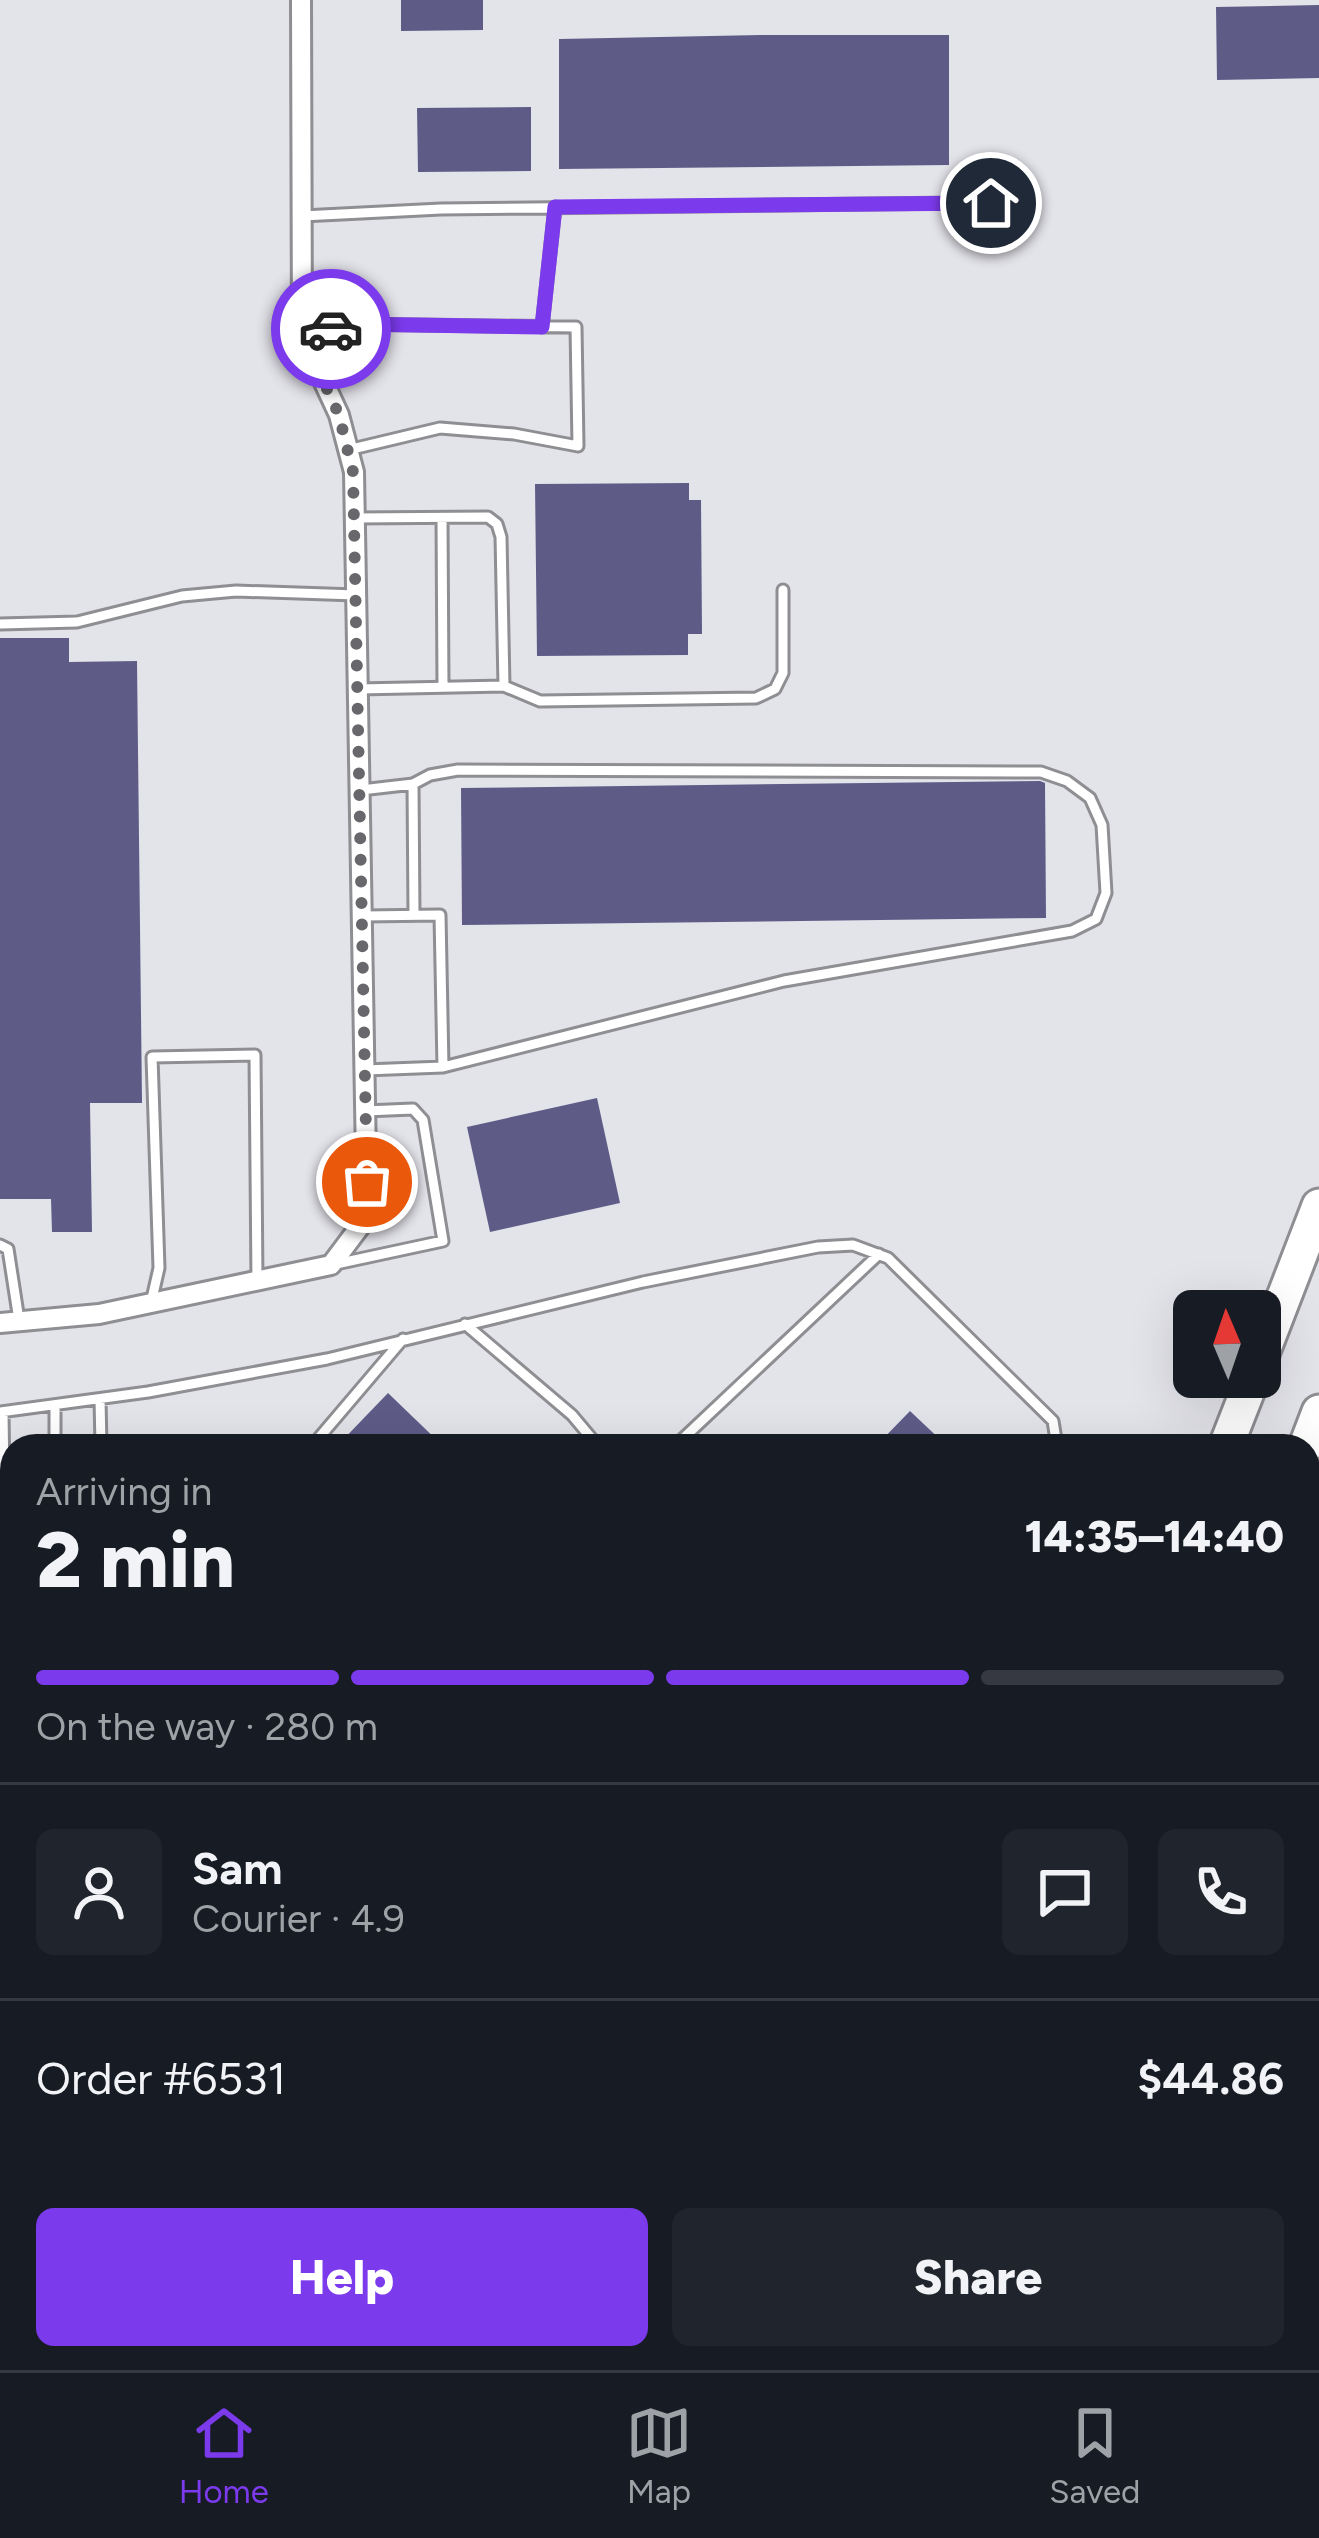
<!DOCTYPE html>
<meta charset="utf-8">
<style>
:root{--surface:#171b24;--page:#20242c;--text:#f1f3f6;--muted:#9ea1a6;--line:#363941;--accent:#7c3aed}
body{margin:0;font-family:Figtree,sans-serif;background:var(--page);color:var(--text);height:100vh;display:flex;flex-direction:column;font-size:45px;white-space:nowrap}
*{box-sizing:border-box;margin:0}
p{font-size:39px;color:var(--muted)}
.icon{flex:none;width:66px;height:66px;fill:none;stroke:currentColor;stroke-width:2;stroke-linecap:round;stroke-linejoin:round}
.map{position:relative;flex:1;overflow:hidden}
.panel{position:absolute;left:0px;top:1434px;width:1320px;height:936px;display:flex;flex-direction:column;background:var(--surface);border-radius:36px 36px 0 0;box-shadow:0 12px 48px #0002}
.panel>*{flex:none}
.needle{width:78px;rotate:358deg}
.tools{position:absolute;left:1173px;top:1290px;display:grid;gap:24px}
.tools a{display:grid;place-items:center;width:108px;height:108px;border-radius:18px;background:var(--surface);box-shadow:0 12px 48px #0002;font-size:60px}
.pin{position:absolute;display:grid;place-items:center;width:102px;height:102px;color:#fff;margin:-51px;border:6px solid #fff;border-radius:50%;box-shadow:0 3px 12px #0007}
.courier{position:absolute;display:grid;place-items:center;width:120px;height:120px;margin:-60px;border:9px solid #7c3aed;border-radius:50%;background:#fff;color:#222;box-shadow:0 3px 15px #0007}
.overview em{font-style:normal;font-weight:800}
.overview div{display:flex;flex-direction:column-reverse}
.overview{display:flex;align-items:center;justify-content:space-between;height:204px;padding:0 36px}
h1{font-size:78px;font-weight:800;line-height:90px}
.bar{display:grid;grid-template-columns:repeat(4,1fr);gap:18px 12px;align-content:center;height:144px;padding:0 36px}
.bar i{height:15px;border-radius:9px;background:var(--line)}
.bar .current{background:var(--accent)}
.bar p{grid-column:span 4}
.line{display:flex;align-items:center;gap:30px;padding:0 36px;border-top:3px solid var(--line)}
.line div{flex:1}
.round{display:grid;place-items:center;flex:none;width:126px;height:126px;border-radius:18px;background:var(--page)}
.action{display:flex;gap:24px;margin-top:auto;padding:24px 36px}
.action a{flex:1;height:138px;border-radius:18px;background:var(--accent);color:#fff;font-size:48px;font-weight:800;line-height:138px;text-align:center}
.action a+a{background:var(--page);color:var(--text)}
.tabs{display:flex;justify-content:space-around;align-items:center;height:168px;border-top:3px solid var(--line);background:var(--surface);font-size:33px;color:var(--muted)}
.tabs a{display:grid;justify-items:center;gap:6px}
.tabs .current{color:var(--accent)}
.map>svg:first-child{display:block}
.built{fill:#d8d8e6}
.building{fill:#5e5c87}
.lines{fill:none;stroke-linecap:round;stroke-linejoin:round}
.service-casing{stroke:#8e8e93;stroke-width:15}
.minor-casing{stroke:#8e8e93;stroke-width:24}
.secondary-casing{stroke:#8e8e93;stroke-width:30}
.motorway-casing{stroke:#8e8e93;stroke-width:39}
.path{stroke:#7d7d82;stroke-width:3;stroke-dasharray:9 6;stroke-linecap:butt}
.service{stroke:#fff;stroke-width:9}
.minor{stroke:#fff;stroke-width:18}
.secondary{stroke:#fff;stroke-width:24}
.motorway{stroke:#fff;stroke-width:33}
.rail{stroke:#4b4b4e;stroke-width:6;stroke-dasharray:18 9;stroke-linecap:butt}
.done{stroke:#68686c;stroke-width:12;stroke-dasharray:0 21.6}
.route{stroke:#7c3aed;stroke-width:15}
</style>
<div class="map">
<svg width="1319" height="2370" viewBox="0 0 1319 2370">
<rect width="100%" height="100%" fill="#e3e3ea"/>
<!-- built -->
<path class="built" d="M1319,1708V2370H1134L1137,2358H1308V1742Z"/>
<!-- building -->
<path class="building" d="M401,0H483V30L401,31Z
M1319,5V78L1217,80L1216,7Z
M761,35H949V165L559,169V39Z
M531,107V171L418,172L417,108Z
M689,483V500H701L702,634H688V655L537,656L535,484Z
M0,638H69V662L137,661L142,1103H90L92,1232H52L51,1199H0Z
M1040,781L1045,783L1046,918L462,925L461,788Z
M597,1098L620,1203L490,1232L467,1127Z
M388,1393L443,1446H337Z
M910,1411L947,1446H876Z"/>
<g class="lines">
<defs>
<path id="service" d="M302,216L441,209L1030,202
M542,327L555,207
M303,337L349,324L576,327L578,446L514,434L440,428L348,450
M354,518L488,517L497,524L501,537L504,686
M442,518L443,687
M0,624L77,622L182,596L236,591L356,595
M358,689L504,686L540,701L756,698L775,689L783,673V590
M413,784L414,915
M361,790L413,784L430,775L458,770L1041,772L1067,781L1090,798L1102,825L1106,893L1096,919L1072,931L784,981L443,1067L365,1070
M364,916L440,915L443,1067
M0,1245L8,1249L19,1320
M336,1264L443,1241L423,1120L413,1109L365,1111
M151,1303L159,1268L152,1057L255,1055L257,1281
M465,1324L572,1415L598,1446
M100,1399L101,1446
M55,1405V1446
M0,1412L148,1392L327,1359L643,1282L818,1247L853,1245L888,1258L1053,1421L1057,1446
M312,1446L403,1339
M675,1446L879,1254
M0,1815L9,1814L3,1412
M0,1895L3,2117H12
M1308,1906L1316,1874
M1308,2016L1319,2015
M1308,2038L1319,2058
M1308,2287H1319
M1308,2334H1319
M647,2370L655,2358
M1186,2370L1188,2358"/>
<path id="minor" d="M0,1323L99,1314L331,1265L367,1217L354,472L339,415L302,335L301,0
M0,2178H12
M338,2370V2358"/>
<path id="secondary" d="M1308,1693L1319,1663
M1308,2157L1319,2161
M1308,2184L1319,2186
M1117,2370L1120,2358"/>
<path id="motorway" d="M1260,1359L1319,1206
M1226,1446L1253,1377
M1306,1446L1319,1412
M934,2370L937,2358
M1012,2370L1015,2358
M1058,2370L1061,2358"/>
</defs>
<!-- service casing -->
<use href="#service" class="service-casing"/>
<!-- minor casing -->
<use href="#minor" class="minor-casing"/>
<!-- secondary casing -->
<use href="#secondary" class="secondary-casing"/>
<!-- motorway casing -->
<use href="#motorway" class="motorway-casing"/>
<!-- path -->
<path class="path" d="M1308,1794L1319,1760
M1308,2110L1319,2120
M1308,2134L1316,2118
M1308,2234L1319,2232
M1168,2370L1172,2358"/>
<!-- service -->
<use href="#service" class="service"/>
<!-- minor -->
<use href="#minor" class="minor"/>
<!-- secondary -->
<use href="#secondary" class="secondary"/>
<!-- motorway -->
<use href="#motorway" class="motorway"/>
<!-- rail -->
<path class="rail" d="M786,2370L789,2358"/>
</g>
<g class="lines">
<!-- done -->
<path class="done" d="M331,329L303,337L339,415L353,472L367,1182"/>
<!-- route -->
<path class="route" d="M331,329L350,324L542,327L555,207L991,203"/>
</g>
</svg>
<div class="tools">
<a><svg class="needle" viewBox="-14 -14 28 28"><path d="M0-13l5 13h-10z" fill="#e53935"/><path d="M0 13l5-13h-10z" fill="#9ea1a6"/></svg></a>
</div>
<div class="pin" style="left:367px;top:1182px;background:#ea580c"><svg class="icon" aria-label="bag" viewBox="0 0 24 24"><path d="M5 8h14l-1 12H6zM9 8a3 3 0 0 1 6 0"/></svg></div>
<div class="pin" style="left:991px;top:203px;background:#1f2937"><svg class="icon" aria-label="home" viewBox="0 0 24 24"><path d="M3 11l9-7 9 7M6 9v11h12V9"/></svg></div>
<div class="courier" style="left:331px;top:329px"><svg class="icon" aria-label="car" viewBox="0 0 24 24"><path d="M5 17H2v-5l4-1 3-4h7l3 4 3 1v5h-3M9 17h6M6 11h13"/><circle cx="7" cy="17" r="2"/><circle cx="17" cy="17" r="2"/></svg></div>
<section class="panel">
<div class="overview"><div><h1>2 min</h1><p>Arriving in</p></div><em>14:35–14:40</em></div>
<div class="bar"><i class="current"></i><i class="current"></i><i class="current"></i><i></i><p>On the way · 280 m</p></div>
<div class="line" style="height:216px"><a class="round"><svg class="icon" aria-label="person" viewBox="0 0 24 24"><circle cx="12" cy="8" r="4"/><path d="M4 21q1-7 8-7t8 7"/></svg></a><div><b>Sam</b><p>Courier · 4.9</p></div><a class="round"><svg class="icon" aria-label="chat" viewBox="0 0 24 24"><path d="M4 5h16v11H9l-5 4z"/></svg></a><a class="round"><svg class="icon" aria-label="phone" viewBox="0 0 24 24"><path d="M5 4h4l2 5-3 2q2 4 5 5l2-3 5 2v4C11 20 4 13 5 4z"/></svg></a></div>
<div class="line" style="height:156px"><div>Order #6531</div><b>$44.86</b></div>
<div class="action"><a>Help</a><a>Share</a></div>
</section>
</div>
<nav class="tabs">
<a class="current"><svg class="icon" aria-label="home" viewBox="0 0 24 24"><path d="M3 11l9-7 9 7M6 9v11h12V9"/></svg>Home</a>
<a><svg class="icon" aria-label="map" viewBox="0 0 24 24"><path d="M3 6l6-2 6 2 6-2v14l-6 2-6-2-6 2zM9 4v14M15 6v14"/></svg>Map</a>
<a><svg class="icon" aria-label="saved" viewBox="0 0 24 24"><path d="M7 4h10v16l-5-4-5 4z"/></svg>Saved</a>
</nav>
